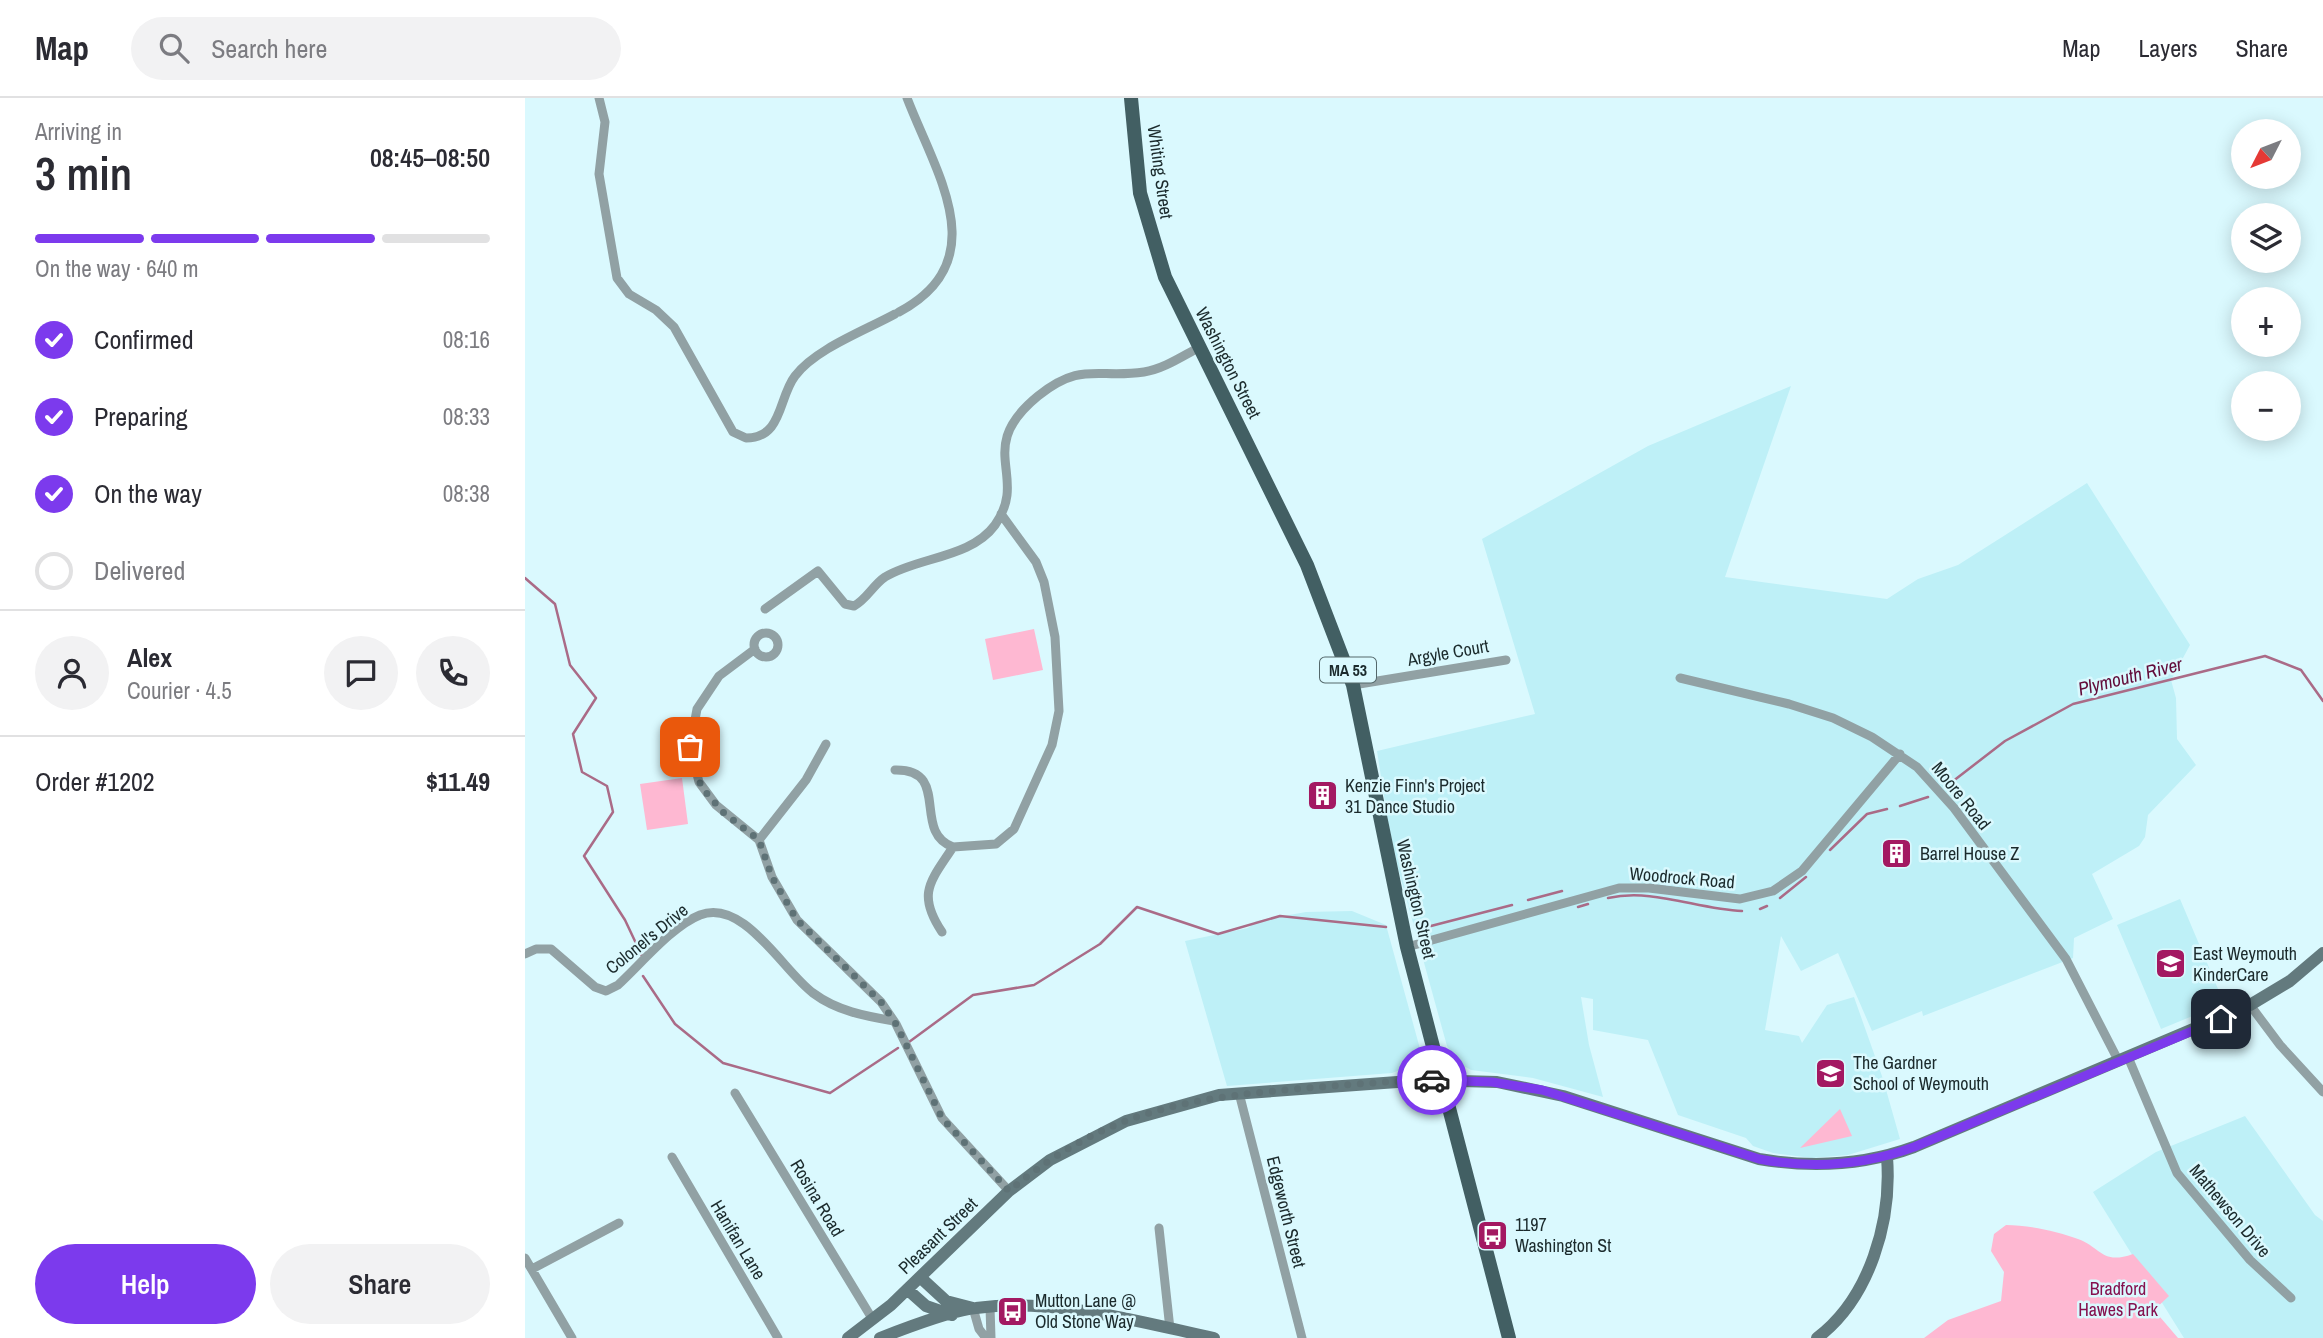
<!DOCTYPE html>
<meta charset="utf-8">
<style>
:root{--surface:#fff;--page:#f2f2f3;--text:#2b2b33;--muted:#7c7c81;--line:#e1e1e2;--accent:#7c3aed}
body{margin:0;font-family:"Archivo Narrow",sans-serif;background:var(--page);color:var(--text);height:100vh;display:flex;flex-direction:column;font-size:26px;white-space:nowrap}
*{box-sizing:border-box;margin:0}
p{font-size:23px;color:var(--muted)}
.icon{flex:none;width:38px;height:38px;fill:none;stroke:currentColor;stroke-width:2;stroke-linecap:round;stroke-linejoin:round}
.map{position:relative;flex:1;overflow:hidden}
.side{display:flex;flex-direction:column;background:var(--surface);width:525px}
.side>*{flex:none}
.needle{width:46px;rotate:228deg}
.fabs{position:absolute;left:1706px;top:21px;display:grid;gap:14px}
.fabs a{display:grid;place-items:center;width:70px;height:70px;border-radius:50%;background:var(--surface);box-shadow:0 4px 18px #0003;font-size:35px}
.pin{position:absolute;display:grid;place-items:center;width:60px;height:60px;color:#fff;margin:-30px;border-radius:14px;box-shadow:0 4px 10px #0006}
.courier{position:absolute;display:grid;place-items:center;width:70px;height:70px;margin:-35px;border:5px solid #7c3aed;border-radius:50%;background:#fff;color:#222;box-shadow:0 2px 9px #0007}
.headline em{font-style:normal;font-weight:600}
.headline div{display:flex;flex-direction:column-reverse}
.headline{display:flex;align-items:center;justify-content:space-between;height:119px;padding:0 35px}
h1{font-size:46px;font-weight:600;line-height:52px}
.bar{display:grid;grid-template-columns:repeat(4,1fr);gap:10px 7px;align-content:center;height:84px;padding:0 35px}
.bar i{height:9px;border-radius:5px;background:var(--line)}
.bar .current{background:var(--accent)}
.bar p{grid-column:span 4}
.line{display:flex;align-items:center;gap:18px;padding:0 35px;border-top:2px solid var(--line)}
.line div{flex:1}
.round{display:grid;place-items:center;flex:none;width:74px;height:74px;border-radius:37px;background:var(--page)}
ol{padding:0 35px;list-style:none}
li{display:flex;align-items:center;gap:21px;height:77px}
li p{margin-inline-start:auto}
li .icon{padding:7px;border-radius:50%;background:var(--accent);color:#fff;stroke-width:4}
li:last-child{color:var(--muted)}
li i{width:38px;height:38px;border:4px solid var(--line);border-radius:50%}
.button{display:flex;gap:14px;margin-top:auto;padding:14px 35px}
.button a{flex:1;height:80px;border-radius:42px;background:var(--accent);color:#fff;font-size:28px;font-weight:600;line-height:80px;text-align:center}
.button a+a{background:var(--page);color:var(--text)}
header{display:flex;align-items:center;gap:42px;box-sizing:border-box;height:98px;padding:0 35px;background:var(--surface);border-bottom:2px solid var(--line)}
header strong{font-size:33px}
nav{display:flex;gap:38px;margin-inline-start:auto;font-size:24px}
.search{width:490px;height:63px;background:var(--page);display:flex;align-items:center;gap:18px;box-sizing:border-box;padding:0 24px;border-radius:38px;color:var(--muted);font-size:26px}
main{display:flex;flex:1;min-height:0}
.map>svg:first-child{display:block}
.built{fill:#bef0f7}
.green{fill:#feb8d2}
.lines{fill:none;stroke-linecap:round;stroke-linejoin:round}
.stream{stroke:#aa6b87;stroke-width:2.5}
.street{stroke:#91a1a4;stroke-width:9}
.secondary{stroke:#637a7e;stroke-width:12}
.primary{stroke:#425f63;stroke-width:14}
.done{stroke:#5e7276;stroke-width:7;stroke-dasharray:0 12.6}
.route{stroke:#7c3aed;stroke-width:9}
.labels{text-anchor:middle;stroke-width:5;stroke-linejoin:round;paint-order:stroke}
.shield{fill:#daf9fe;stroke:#54686b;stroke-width:2}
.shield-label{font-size:16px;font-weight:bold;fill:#1b2a2c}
.street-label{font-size:18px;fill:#1b2a2c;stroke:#daf9fe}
.poi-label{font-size:18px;fill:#1b2a2c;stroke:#daf9fe;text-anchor:start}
.park-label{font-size:18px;fill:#85114f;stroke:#daf9fe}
.water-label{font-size:19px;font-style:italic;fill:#620b39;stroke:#daf9fe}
</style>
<header>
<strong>Map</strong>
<div class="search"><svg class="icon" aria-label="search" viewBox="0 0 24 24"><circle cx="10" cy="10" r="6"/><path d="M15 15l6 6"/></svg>Search here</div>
<nav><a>Map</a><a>Layers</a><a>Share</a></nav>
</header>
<main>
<section class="side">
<div class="headline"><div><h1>3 min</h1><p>Arriving in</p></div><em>08:45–08:50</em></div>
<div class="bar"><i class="current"></i><i class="current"></i><i class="current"></i><i></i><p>On the way · 640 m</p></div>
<ol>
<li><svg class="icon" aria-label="check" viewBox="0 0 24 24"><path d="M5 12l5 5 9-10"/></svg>Confirmed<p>08:16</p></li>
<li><svg class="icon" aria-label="check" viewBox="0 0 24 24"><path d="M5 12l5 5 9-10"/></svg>Preparing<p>08:33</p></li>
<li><svg class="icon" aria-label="check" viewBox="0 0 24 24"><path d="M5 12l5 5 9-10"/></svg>On the way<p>08:38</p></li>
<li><i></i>Delivered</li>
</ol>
<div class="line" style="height:126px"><a class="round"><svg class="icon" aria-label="person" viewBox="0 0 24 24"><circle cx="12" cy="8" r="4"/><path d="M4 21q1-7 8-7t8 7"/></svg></a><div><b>Alex</b><p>Courier · 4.5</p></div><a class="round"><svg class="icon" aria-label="chat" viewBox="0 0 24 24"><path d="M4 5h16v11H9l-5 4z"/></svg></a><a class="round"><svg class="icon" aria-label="phone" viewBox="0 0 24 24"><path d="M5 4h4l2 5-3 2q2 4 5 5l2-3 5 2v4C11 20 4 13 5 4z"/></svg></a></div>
<div class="line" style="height:91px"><div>Order #1202</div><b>$11.49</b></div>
<div class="button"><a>Help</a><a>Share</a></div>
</section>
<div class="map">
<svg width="1798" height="1240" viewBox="0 0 1798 1240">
<rect width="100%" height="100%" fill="#daf9fe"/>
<!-- built -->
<path class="built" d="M1266,288L1200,479L1362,501L1393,481L1433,467L1562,385L1665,547L1646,582L1651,600L1652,641L1671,667L1623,717L1620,739L1614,748L1567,776L1588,821L1549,840L1548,860L1398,918L1397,913L1347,933L1313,855L1276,873L1256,838L1240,932L1274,938L1277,945L1302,907L1329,899L1358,981L1375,1041L1323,1057L1287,1060L1248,1055L1228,1048L1221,1040L1153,1017L1123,942L1068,932V901L1056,899L1064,947L1078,999L1008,980L946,972L934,965L922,948L874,774L863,724L852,653L1010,616L957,441L1123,348Z
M1655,801L1699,905L1636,931L1592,827Z
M827,813L861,827L897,958L894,965L867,975L702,988L660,843L723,830L731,823L781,814Z
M1720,1018L1790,1117L1798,1123V1240H1659L1568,1094L1631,1054Z"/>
<!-- green -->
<path class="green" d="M509,531L518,572L468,582L460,541Z
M157,680L163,726L122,732L115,686Z
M1315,1011L1327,1038L1275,1050Z
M1481,1127C1503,1127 1532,1133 1553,1141C1577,1150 1577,1167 1608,1156L1644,1198L1629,1212L1653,1240H1399L1423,1222L1476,1203L1479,1174L1466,1153L1469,1136Z"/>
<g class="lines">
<!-- stream -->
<path class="stream" d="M0,480L30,506L45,567L71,600L48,636L57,674L82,688L88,714L59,758L100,822L117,858
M1423,687L1480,643L1548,606L1740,558L1776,572L1798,603
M1375,708L1403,699
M1305,752L1342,716L1362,711
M1083,800C1128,790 1172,811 1217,813
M1255,800L1281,779
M1003,802L1037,793
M1053,809L1063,806
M1235,811L1242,808
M890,828L902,829L987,807
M118,878L150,926L198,965L305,995L373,950
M384,944L448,897L509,887L575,846L612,809L693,836L755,818L861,829"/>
<!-- street -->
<path class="street" d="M74,0L80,24L74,76L92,180L104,196L131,212L149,229L208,334L221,340C258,340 253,300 270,278C290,251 341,232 370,216
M374,214C471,162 411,76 382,0
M240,511L293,473L320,506L329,508C342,501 348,487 360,479C393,459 446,460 470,427C505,377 448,351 513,298C557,263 572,281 619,274C638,271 656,259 673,250
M229 547a12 12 0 1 1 24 0a12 12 0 1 1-24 0Z
M230,551L194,578L172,611L165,649L174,684L191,707L234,742L247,779L272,822L356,904L371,926L417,1020L484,1093
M1155,580L1264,606L1308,620L1347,639L1392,669L1429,710L1541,861L1593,962
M828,587L981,562
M370,672C427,671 386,734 428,749C406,783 391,795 417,834
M234,742L281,682L301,646
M428,749L471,746L489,731L527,647L534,613L530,539L519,484L511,464L476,416
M882,849L1094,790H1124L1215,801L1248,793L1277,773L1375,656
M0,856L11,851H26L70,889L81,893L93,887C116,866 147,828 175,817C219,800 258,873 288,895C312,913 340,918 369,923
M1725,907L1755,947L1798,994
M1603,959L1652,1075L1725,1162L1766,1200
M210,995L348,1222
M714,995L777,1240
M147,1059L253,1240
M634,1130L645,1231
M0,1160L47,1240
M7,1171L94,1125
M465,1209L466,1240
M448,1210L454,1231L461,1240"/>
<!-- secondary -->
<path class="secondary" d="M396,1180L421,1203L448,1210
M383,1192L401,1208L427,1217
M323,1240L366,1207L484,1093L525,1062L601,1023L694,997L900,982L972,984L1038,998L1234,1061C1287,1070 1337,1068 1389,1049L1725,907L1765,883L1798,855
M355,1240C378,1231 428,1212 451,1210C532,1200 611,1223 689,1240
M1292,1240C1345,1200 1367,1123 1362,1059"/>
<!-- primary -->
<path class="primary" d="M606,0L615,95L640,179L782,467L828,587L882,849L984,1240"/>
</g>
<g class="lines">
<!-- done -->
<path class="done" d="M165,649L169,673L178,691L198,714L234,742L247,779L272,822L356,904L371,926L417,1020L484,1093C584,1009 670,999 795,989C832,986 869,983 907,982"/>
<!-- route -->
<path class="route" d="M907,982L967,984L1017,992L1234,1061C1287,1071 1337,1068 1389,1049L1696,921"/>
</g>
<!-- icons -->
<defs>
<symbol id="building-square" viewBox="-11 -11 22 22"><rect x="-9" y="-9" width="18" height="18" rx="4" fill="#a31962" stroke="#daf9fe"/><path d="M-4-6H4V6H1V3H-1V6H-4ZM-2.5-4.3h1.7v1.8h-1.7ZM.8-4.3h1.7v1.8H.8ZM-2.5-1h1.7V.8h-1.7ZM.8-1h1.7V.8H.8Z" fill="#fff"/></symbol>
<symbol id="school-square" viewBox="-11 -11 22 22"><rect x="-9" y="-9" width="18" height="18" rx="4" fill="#a31962" stroke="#daf9fe"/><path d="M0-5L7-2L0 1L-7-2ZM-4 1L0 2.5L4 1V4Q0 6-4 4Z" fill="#fff"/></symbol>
<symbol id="bus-square" viewBox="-11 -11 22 22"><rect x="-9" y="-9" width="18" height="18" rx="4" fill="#a31962" stroke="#daf9fe"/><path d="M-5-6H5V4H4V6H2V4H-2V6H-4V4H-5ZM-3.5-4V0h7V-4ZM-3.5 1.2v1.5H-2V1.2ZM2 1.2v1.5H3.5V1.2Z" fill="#fff"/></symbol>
</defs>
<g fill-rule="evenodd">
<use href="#building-square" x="780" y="680" width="35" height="35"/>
<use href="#building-square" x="1354" y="738" width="35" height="35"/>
<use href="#school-square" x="1628" y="848" width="35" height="35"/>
<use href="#school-square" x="1288" y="958" width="35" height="35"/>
<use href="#bus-square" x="950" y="1120" width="35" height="35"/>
<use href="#bus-square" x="470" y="1196" width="35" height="35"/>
</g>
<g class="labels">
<!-- shield labels -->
<rect class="shield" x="795" y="559.5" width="56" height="25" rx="5"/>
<g class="shield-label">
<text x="823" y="578">MA 53</text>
</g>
<!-- street labels -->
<g class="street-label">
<text transform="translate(635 74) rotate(82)" y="6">Whiting Street</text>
<text transform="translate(703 265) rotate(63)" y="6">Washington Street</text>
<text transform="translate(923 555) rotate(-10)" y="6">Argyle Court</text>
<text transform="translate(1436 698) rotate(51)" y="6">Moore Road</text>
<text transform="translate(1157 780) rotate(5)" y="6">Woodrock Road</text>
<text transform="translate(891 801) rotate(77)" y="6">Washington Street</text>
<text transform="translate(122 841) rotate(-39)" y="6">Colonel's Drive</text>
<text transform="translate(292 1100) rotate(59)" y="6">Rosina Road</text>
<text transform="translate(1705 1113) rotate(50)" y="6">Mathewson Drive</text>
<text transform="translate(761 1114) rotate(76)" y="6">Edgeworth Street</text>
<text transform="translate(413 1138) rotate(-44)" y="6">Pleasant Street</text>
<text transform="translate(213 1142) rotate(59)" y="6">Hanifan Lane</text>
</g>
<!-- poi labels -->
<g class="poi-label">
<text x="820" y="694">Kenzie Finn's Project<tspan x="820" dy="21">31 Dance Studio</tspan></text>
<text x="1395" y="762">Barrel House Z</text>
<text x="1668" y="862">East Weymouth<tspan x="1668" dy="21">KinderCare</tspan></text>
<text x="1328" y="971">The Gardner<tspan x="1328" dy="21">School of Weymouth</tspan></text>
<text x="990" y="1133">1197<tspan x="990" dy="21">Washington St</tspan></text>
<text x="510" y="1209">Mutton Lane @<tspan x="510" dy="21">Old Stone Way</tspan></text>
</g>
<!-- park labels -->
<g class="park-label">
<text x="1593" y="1197">Bradford<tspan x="1593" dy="21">Hawes Park</tspan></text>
</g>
<!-- water labels -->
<g class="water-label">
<text transform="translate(1605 578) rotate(-14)" y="7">Plymouth River</text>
</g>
</g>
</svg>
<div class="fabs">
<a><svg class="needle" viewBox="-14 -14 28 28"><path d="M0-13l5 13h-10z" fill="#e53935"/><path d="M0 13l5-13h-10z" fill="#7c7c81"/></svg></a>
<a><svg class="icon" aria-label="layers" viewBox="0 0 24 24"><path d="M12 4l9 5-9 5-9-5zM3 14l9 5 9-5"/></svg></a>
<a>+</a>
<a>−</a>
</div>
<div class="pin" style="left:165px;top:649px;background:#ea580c"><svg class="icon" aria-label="bag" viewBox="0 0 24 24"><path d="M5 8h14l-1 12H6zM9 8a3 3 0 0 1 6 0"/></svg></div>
<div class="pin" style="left:1696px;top:921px;background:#1f2937"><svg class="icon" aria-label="home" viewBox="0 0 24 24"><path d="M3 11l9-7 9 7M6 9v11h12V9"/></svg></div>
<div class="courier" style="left:907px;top:982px"><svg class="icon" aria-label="car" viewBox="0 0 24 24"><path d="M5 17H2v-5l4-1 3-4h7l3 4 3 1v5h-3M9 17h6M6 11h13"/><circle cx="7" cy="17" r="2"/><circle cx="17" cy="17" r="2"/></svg></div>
</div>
</main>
